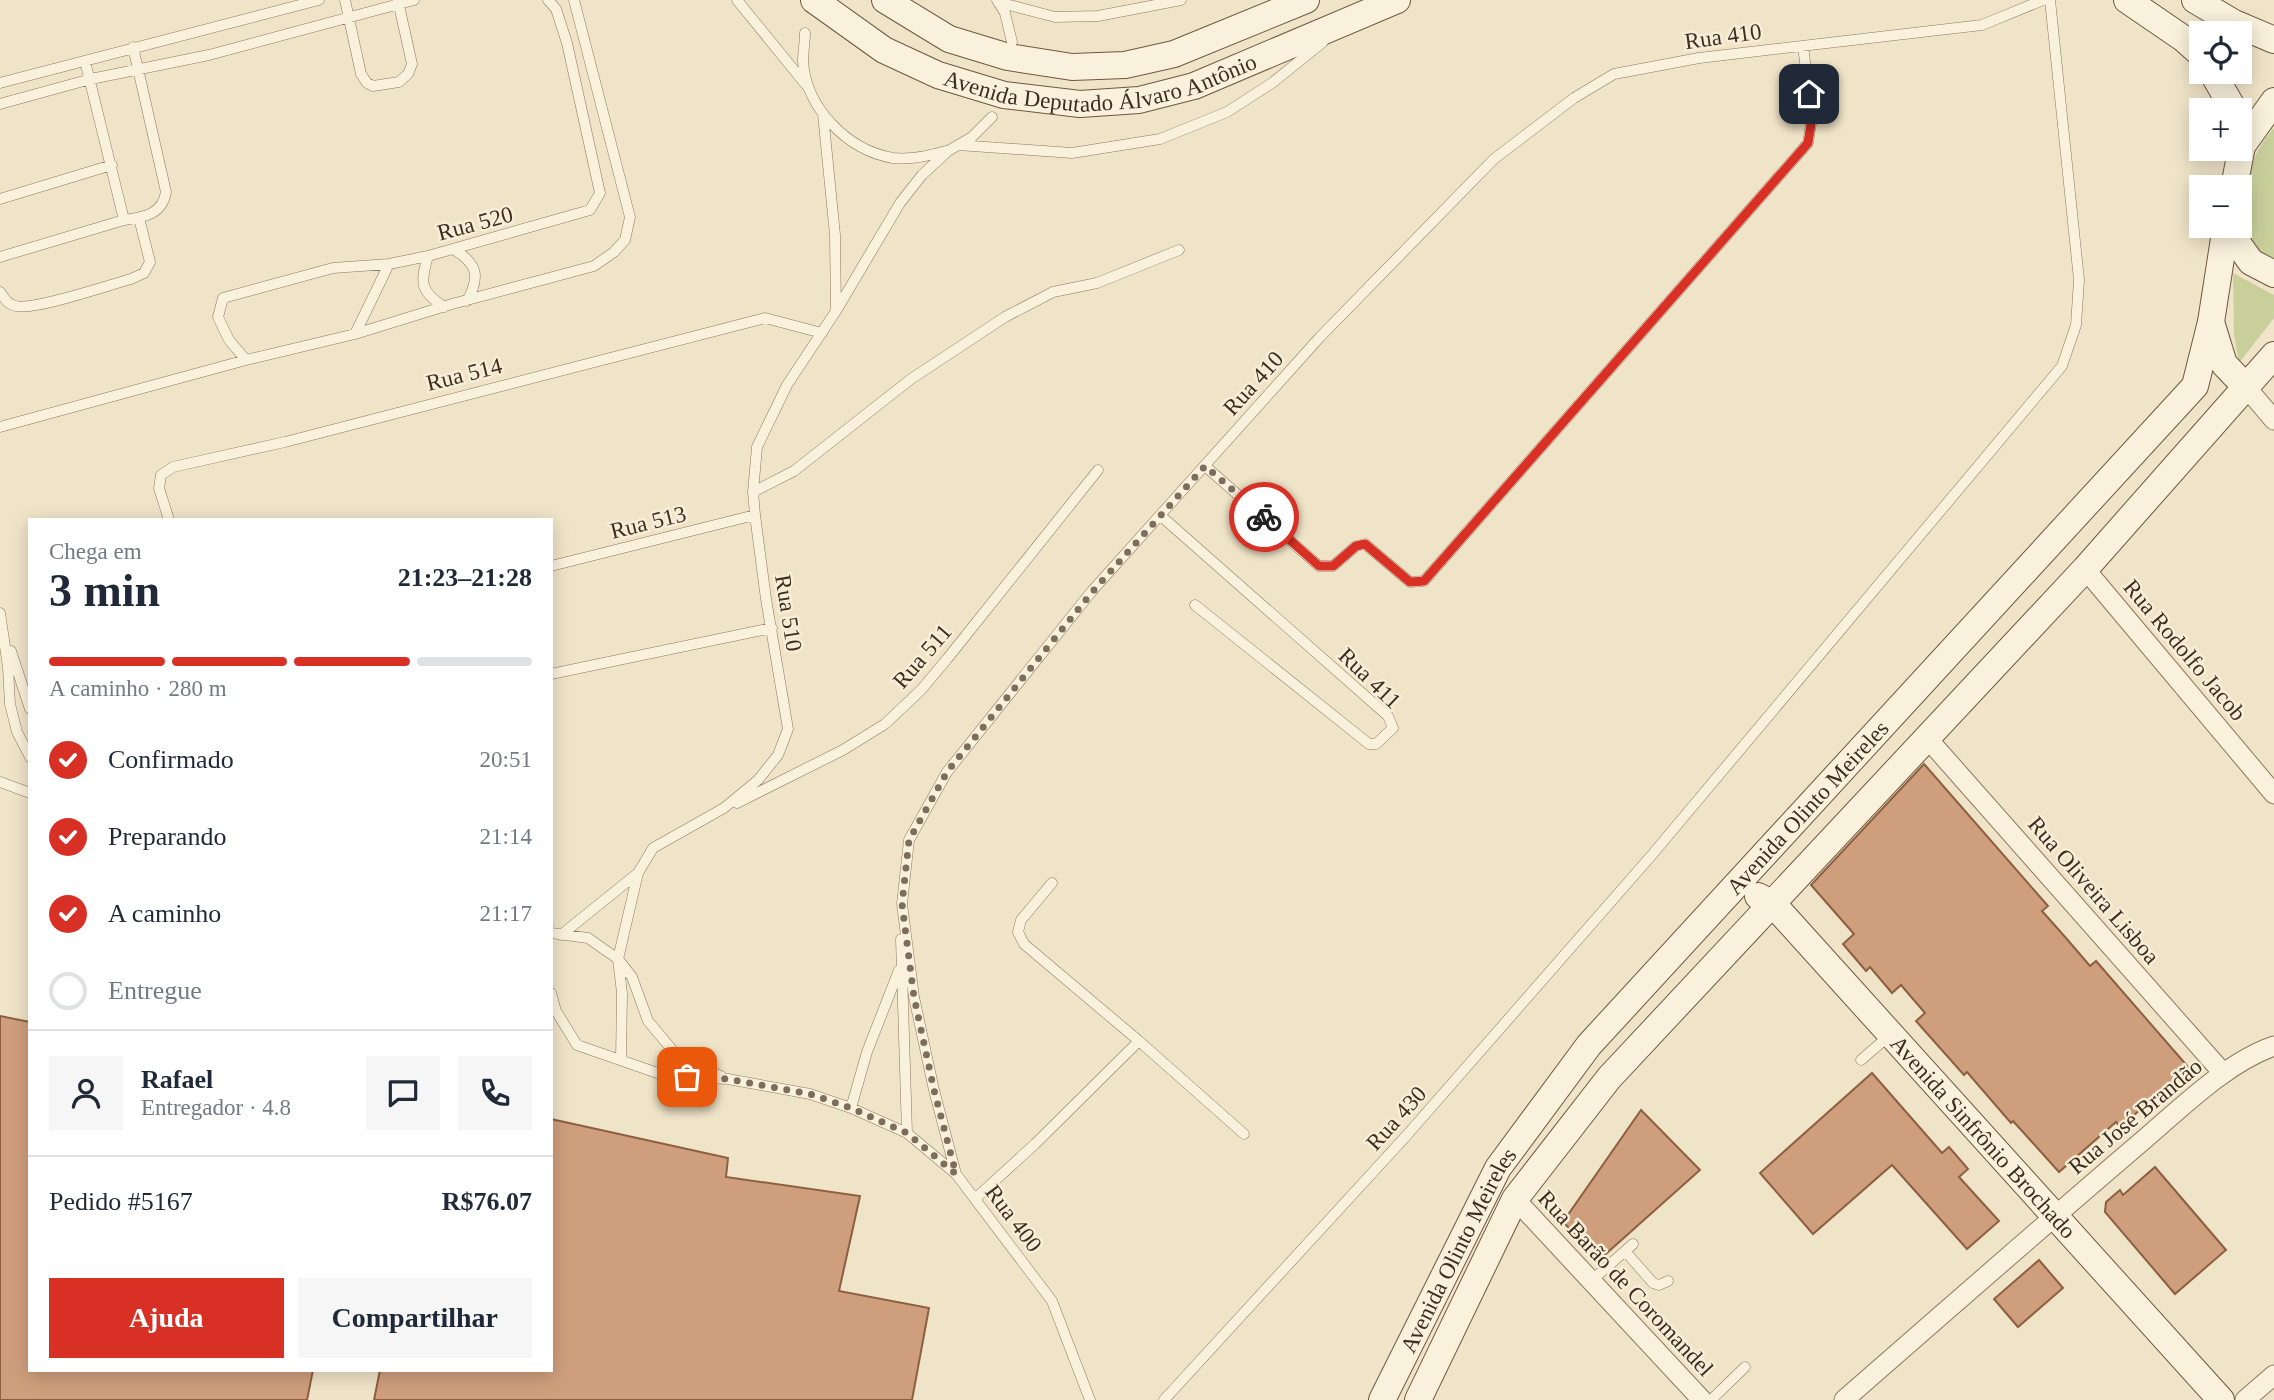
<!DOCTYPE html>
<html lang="pt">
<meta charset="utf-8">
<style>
:root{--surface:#fff;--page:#f6f6f7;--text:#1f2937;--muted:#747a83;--line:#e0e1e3;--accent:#d93025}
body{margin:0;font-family:"Times New Roman",serif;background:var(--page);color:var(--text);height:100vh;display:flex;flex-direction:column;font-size:26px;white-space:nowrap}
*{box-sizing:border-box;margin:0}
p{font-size:23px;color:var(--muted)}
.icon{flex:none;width:38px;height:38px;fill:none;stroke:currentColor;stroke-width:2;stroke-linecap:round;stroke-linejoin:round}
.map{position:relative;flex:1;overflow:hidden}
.panel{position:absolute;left:28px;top:518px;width:525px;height:854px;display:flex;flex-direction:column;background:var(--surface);border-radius:0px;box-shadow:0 4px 18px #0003}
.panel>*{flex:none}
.buttons{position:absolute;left:2189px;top:21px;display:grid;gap:14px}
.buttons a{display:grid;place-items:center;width:63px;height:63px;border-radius:0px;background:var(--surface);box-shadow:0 4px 18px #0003;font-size:35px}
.pin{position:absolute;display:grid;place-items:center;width:60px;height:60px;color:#fff;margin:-30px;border-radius:14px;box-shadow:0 4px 10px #0006}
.courier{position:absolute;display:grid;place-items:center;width:70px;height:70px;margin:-35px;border:5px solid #d93025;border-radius:50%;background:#fff;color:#222;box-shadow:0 2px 9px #0007}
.overview em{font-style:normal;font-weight:700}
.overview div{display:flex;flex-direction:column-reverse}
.overview{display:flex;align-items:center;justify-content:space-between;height:119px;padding:0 21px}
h1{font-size:46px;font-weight:700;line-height:52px}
.bar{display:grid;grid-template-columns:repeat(4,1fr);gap:10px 7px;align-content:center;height:84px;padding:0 21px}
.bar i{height:9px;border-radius:5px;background:var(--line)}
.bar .active{background:var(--accent)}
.bar p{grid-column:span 4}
.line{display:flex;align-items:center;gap:18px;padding:0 21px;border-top:2px solid var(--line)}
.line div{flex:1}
.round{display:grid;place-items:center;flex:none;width:74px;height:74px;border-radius:0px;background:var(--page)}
ol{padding:0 21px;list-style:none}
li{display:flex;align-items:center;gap:21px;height:77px}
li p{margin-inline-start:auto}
li .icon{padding:7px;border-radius:50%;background:var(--accent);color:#fff;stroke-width:4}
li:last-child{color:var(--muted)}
li i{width:38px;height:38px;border:4px solid var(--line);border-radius:50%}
.action{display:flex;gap:14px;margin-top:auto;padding:14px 21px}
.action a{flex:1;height:80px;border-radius:0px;background:var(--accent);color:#fff;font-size:28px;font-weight:700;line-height:80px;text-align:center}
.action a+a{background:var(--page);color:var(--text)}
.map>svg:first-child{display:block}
.green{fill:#c9cf9b}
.building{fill:#cf9f7d;stroke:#8d5f41;stroke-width:2}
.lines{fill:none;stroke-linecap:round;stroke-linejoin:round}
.lane-casing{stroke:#8d765c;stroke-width:11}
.street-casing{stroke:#8d765c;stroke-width:21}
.secondary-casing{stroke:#6f573f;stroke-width:28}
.lane{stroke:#faf1dc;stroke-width:10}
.street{stroke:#faf1dc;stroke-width:19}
.secondary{stroke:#faf1dc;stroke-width:26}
.done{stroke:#7c6e5b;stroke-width:7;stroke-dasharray:0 12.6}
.route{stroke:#d93025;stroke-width:9}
.labels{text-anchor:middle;stroke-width:5;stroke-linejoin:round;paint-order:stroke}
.street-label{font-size:23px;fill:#3d2e20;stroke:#f7eed8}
</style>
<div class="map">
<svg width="2274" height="1400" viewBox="0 0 2274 1400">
<rect width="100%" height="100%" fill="#f0e4c8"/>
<!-- green -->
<path class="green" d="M2274,128V259L2251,248C2248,238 2242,226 2241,216C2239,189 2256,147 2274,128Z
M2233,273L2274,295V318L2239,363L2234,335Z"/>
<!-- building -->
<path class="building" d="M1924,764L2048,906L2042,911L2066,938L2090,966L2096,961L2189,1068L2120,1127L2116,1122L2059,1172L2013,1121L2011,1123L1967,1072L1964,1075L1916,1021L1925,1013L1901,985L1892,993L1870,967L1866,971L1843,944L1854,934L1811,885Z
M0,1016L30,1022V1370H313L307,1400H0Z
M1872,1073L1942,1153L1949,1147L1968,1169L1959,1177L1999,1221L1967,1249L1892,1165L1813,1234L1760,1173Z
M1641,1110L1700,1170L1599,1260L1563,1222Z
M551,1119L728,1158L726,1177L860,1196L839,1291L929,1308L912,1400H374L380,1370H551Z
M2155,1167L2226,1250L2175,1294L2105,1212L2106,1202L2120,1190L2123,1195Z
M2039,1260L2063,1288L2018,1327L1994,1299Z"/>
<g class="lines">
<defs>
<path id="lane" d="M345,0L361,74L367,83L373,86L399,82L408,74L412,64L398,1
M737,0L807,86
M997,0L1005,13L1012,42
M998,2L1055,17L1098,16L1181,0
M805,33C805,42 803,52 803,61C806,108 847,150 893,158C911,160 929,156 946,151
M85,61L124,220
M0,83L319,0
M0,104L91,79L209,55L414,0
M823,114L835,235L836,310
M958,145L1072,153L1160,139L1227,112L1272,83L1323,42
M0,199L112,165
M453,249C477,263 481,276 467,301
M428,256C420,283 420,291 444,307
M0,257L124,220C144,217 162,215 166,192L133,47
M0,292C5,299 7,304 16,306C33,311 109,285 131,279L144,273L150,262L139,218
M355,334L389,264
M246,360L229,340L218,317L223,298L333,268L389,264L428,256L590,210L600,193L567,43L556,9L548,0
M0,427L246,360L355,334L452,304L594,266L614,252L625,240L630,217L574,0
M1205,466L1319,566H1333L1356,546L1365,544L1410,582L1424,581L1808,143L1812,118L1803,46
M753,492L794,471L911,379L1005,317L1053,292L1097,283L1179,250
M1161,516L1388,716L1393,728L1376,744H1369L1195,605
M169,520L159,488L161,475L173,467L285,442L765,318L822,333
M551,566L755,515
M0,613L8,667L10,704L17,732L30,757
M11,651L30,709
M551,674L772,628
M0,782L30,793
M737,803L843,750L885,724L921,690L947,659L1098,470
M551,933L588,938L618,959L632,977L648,1021L679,1058L721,1076
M561,935L638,873
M901,939L907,1133
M551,993L556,1011L577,1045L666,1076L728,1079L810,1094L851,1108L907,1133L956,1174L1052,1301L1090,1400
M1139,1041L1244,1134
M621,1060L622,993L618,959L638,873L653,848L724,808L758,780L778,755L788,729L766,599L755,515L753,492L757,447L787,385L836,311L900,203L922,175L948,151L972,137L992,117
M1861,1060L1890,1035
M851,1108L867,1052L899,970
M956,1174L934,1090L914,997L902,904L909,840L947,772L1092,591L1320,337L1494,159L1574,98L1614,74L1699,58L1982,25L2043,0
M976,1198L1035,1144L1139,1041L1024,944L1018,932L1021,920L1052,883
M1625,1251L1653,1283L1659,1285L1668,1281
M1591,1281L1633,1244
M1164,1400L1407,1135L1651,856L2062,366L2076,325L2079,280L2050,0
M1711,1400L1745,1367"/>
<path id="street" d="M2246,387L2274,420
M2085,569L2274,794
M1927,738L2223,1073
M1515,1199L1702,1400
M1844,1400C1940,1316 2036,1232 2133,1149C2174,1115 2224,1063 2274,1046
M2245,1400L2274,1375"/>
<g id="secondary">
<path id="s1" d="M814,0L884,50L938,75L1004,95L1080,104L1139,100L1194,86L1397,0"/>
<path d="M885,0L949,39L1008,57L1072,67L1125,65L1174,54L1306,0"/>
<path d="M2127,0L2184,39L2202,55"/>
<path d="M2195,0L2234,23L2274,40"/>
<path d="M2212,72L2234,110"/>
<path d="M2234,187L2242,146L2274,101"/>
<path d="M2226,227L2251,262L2274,274"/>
<path d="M2211,322L2224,364L2246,387"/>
<path id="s2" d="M1758,896L1773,904L2221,1400"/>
<path id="s3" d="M1382,1400L1498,1168L1589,1045L2195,386L2211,322L2226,226"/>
<path d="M1418,1400L1515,1199L1609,1078L2085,569L2274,355"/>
</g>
</defs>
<!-- lane casing -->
<use href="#lane" class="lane-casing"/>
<!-- street casing -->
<use href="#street" class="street-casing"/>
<!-- secondary casing -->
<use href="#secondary" class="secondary-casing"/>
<!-- lane -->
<use href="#lane" class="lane"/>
<!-- street -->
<use href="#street" class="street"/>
<!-- secondary -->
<use href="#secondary" class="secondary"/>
</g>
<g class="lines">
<!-- done -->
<path class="done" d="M687,1077L728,1079L810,1094L851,1108L907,1133L956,1174L934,1090L914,997L902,904L909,840L947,772L1093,591L1205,466L1264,517"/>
<!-- route -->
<path class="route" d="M1264,517L1319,566H1333L1356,546L1365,544L1410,582L1424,581L1808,143L1812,118L1809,94"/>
</g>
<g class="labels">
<!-- street labels -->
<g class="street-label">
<text transform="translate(1723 36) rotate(-8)" y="8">Rua 410</text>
<text dy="8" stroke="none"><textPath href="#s1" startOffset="313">Avenida Deputado Álvaro Antônio</textPath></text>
<text transform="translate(475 223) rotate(-15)" y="8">Rua 520</text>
<text transform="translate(464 374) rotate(-14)" y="8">Rua 514</text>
<text transform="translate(1253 383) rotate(-48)" y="8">Rua 410</text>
<text transform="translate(648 522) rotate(-14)" y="8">Rua 513</text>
<text transform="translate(789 613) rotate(81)" y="8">Rua 510</text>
<text transform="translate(2185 650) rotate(50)" y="8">Rua Rodolfo Jacob</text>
<text transform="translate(922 656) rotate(-49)" y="8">Rua 511</text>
<text transform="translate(1370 678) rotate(44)" y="8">Rua 411</text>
<text dy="8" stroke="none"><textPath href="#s3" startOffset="735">Avenida Olinto Meireles</textPath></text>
<text transform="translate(2094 890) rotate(49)" y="8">Rua Oliveira Lisboa</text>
<text transform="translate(2135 1116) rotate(-40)" y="8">Rua José Brandão</text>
<text transform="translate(1396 1118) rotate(-48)" y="8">Rua 430</text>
<text dy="8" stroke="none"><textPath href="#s2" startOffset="331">Avenida Sinfrônio Brochado</textPath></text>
<text transform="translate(1014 1218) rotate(53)" y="8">Rua 400</text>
<text dy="8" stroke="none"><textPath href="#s3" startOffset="168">Avenida Olinto Meireles</textPath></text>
<text transform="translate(1626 1283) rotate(47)" y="8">Rua Barão de Coromandel</text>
</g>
</g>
</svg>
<div class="buttons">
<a><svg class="icon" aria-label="locate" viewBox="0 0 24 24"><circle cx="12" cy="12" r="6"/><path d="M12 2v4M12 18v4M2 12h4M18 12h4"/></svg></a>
<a>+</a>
<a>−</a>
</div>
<div class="pin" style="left:687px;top:1077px;background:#ea580c"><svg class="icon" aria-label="bag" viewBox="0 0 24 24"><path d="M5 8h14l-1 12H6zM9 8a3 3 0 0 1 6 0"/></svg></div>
<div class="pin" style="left:1809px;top:94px;background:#1f2937"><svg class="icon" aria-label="home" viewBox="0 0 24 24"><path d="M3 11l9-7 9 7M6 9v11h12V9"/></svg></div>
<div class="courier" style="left:1264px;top:517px"><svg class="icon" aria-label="bike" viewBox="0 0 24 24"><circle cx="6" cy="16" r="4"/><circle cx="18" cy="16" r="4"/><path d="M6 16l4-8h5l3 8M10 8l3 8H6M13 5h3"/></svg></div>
<section class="panel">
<div class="overview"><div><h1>3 min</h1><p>Chega em</p></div><em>21:23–21:28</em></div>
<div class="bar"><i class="active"></i><i class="active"></i><i class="active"></i><i></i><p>A caminho · 280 m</p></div>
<ol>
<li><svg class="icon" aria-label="check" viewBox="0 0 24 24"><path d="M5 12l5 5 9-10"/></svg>Confirmado<p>20:51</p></li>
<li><svg class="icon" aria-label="check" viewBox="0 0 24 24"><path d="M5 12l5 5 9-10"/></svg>Preparando<p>21:14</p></li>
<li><svg class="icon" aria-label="check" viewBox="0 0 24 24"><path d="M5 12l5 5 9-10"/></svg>A caminho<p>21:17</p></li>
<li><i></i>Entregue</li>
</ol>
<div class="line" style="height:126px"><a class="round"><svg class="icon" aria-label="person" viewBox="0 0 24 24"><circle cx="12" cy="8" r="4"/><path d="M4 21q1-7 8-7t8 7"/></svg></a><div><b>Rafael</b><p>Entregador · 4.8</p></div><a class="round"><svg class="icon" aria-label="chat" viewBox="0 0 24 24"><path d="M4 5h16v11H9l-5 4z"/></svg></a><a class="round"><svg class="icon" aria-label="phone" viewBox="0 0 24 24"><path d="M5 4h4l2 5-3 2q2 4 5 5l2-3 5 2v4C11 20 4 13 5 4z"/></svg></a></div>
<div class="line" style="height:91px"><div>Pedido #5167</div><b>R$76.07</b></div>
<div class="action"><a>Ajuda</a><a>Compartilhar</a></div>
</section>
</div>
